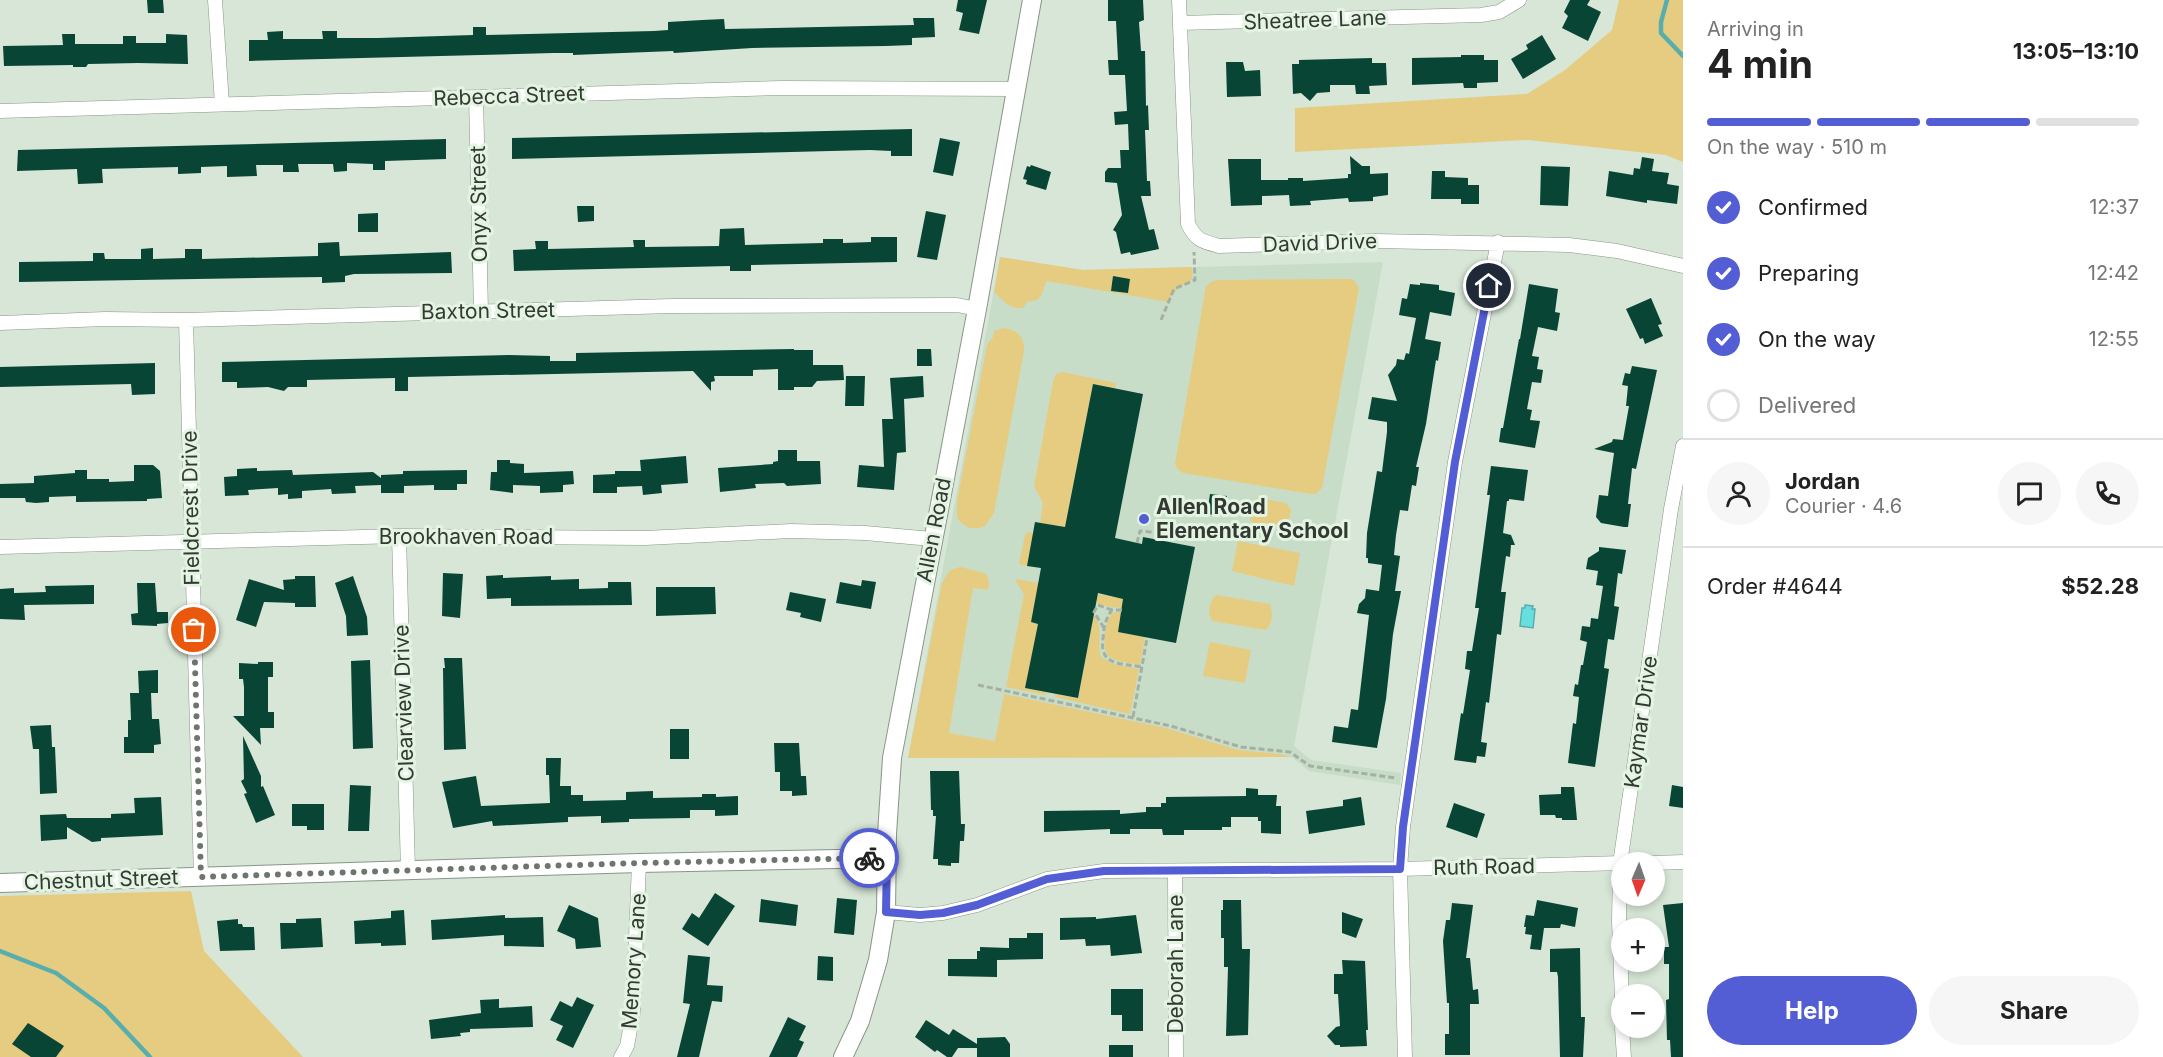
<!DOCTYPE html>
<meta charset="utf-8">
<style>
:root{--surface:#fff;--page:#f6f6f6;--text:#222;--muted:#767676;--line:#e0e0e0;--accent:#535ed5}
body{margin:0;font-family:Inter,sans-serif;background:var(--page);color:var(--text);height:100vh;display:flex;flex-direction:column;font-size:22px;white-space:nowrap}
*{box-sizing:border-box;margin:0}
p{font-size:20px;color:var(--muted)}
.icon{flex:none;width:33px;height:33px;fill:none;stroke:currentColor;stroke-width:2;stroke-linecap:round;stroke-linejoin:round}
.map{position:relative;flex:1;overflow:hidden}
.panel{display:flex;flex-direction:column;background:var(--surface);width:480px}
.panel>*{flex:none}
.needle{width:39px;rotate:182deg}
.controls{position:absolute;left:1611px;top:852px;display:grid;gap:12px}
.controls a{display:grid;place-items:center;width:54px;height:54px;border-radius:50%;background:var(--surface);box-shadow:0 3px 9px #0003;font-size:30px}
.pin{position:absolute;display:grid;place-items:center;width:51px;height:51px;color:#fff;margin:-26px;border:3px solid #fff;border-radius:50%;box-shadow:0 2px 6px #0007}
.courier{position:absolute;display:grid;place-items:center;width:60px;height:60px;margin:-30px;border:4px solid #535ed5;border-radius:50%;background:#fff;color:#222;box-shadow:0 2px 8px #0007}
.head em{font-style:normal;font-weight:700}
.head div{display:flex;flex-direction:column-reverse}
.head{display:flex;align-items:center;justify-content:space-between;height:102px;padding:0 24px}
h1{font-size:39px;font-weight:700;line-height:45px}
.bar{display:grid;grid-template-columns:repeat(4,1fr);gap:9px 6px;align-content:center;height:72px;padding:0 24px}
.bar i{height:8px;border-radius:4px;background:var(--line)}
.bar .on{background:var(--accent)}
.bar p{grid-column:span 4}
.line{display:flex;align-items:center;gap:15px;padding:0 24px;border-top:2px solid var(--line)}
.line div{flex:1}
.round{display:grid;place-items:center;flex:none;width:63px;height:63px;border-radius:32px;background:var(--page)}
ol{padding:0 24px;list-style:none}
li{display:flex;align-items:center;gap:18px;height:66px}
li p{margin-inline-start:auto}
li .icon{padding:6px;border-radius:50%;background:var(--accent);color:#fff;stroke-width:4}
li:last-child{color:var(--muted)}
li i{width:33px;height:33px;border:3px solid var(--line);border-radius:50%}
.action{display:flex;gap:12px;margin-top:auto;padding:12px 24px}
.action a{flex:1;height:69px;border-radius:36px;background:var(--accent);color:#fff;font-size:24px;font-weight:700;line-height:69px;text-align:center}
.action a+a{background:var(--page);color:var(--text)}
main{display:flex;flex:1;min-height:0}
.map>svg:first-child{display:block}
.built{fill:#c8ddc7}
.green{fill:#e5cc80;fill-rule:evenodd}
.water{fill:#67dfe0;stroke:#58aeac;stroke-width:1.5}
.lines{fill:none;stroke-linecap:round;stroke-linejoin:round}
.stream{stroke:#58aeac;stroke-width:4.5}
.building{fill:#094535}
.minor-casing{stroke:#879687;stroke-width:15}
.tertiary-casing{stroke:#879687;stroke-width:20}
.path{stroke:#a4b0a3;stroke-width:3;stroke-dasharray:6 3;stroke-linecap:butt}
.minor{stroke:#fff;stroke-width:14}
.tertiary{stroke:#fff;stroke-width:18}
.done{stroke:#6d766c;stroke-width:6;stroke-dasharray:0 10.8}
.route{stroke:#535ed5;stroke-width:8}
.poi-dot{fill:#535ed5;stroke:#e4f4e3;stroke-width:2}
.labels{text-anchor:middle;stroke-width:6;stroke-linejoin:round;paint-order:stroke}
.street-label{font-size:21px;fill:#343a33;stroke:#e4f4e3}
.poi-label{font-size:21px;font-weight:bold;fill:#343a33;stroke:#e4f4e3;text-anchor:start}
</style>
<main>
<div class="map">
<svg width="1683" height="1057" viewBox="0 0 1683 1057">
<rect width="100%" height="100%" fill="#d7e6d6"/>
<!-- built -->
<path class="built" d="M1000,257L1083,270L1383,262L1294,746L1311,760L1401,773L1400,785L1309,771L1292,757L908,758Z"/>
<!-- green -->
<path class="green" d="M1619,0H1683V162L1666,155L1528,140L1295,152V108L1527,94L1565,70L1612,30Z
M1000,257L1083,270L1192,267C1194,285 1189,280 1177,289C1173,292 1171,297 1169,302L1046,281C1043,292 1041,303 1028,301L1023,308C1008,309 1004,301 994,292ZM1113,276L1130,279L1128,293L1111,291Z
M1349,279L1354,280L1359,288L1322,488L1315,494H1311L1183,473L1178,470L1175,464L1206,286L1213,281L1221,280Z
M1005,328C1018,331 1025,337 1024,351L994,513L985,526C974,531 965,528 957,518V501L987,345L993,337L994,331Z
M1062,372L1116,383L1115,388L1093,384L1065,527L1040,523L1043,503L1034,486L1053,382L1056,374Z
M1257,498L1286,503L1291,510L1288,524L1282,528L1253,523L1249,516L1251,502Z
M1028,532L1033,533L1027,566L1019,564L1025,535Z
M1238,541L1300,553L1294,586L1232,571Z
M960,567L985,573C989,579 991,584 987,590L973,588L949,733L995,741L1004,694L1166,728L1238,750L1280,754L1292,757L908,758L942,583L950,570Z
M1016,579L1039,583L1031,622L1038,624L1025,688L1047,692L1046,695L1006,687L1024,594L1016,581Z
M1098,594L1124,599L1123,608L1110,607L1096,603Z
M1216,595L1270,604C1273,614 1273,622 1266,630L1212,621C1207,612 1209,602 1216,595Z
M1114,612H1122L1118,632L1145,637L1140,665C1116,660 1101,663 1105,634C1106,625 1107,619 1114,612Z
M1094,615C1105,633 1096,639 1101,657L1113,664L1139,669L1130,714L1055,697V694L1078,698Z
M1210,642L1251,650L1245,683L1203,676Z
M191,891L204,951L303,1057H0V896Z"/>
<!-- water -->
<path class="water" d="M1525,605L1533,606L1532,609H1535L1533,628L1520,626L1522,608H1525Z"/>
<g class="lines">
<!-- stream -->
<path class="stream" d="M1667,0L1661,22V33L1683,56
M0,951L56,973L104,1008L150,1057"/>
</g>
<!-- building -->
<path class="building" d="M147,0H163L164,13H148Z
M958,0H987L979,34L959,30L963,13L956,11Z
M1108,0H1143L1144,20L1139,22L1141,51H1145L1146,106L1148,105L1149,130H1145L1147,181H1150L1151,196H1141L1149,230L1154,229L1159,249L1131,255L1130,252L1121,254L1116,232L1113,230L1122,215L1117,183L1105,182V172L1108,168H1121L1120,150H1129L1128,124L1115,125L1114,112L1127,111L1125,75H1109L1108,60H1118L1116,21H1108Z
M1570,0H1590L1587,5L1601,12L1588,41L1562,28L1568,16L1564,12Z
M913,18H934L935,37L912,38V45L886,46L752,48L674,53L673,51L573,55V53H553L249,61V40H268L267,32L283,31V39H323L322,31H337V38H378L473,35V27H486V35L654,31L668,30V22L702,20L724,19L725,29L914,25Z
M62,34H75V44H123V36H136V43H166V34L187,35L188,64L138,63L88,64L86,67H73V65L4,66L3,46L63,45Z
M1542,35L1556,59L1523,79L1511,59L1528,49L1526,45Z
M1461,55H1484V60H1498V82L1477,83V88H1464L1463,83L1412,85V58L1461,57Z
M1372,58V63H1386L1387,85L1369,86L1370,94H1356L1355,85H1330V92L1317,93L1310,101L1301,93L1293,94L1292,64H1299V60Z
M1226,62H1243L1245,71L1260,70L1261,96L1227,97Z
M912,129V156H891V151L870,150L512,159V138Z
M940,138L960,142L953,176L933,172Z
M446,139V159L385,161V170H373V164L347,163V171L334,172L333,164H298L299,172H283V165H256L257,176L227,177V166L201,167V173L178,174V167L102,169L103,183L78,184L77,169L17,171L18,150Z
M1350,156L1362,166H1370V174L1388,173V195L1373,197V201L1349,202L1348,198L1310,201L1311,205L1290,206L1289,195L1262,196V205L1231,206L1228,159H1261V180H1288V178H1303V181L1348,178V174H1351Z
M1642,157L1654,159L1652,171L1669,173L1667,184L1679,186L1677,204L1647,200V203L1606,196L1609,171L1633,175L1634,168L1640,169Z
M1031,165L1051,172L1046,190L1026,184L1027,180L1023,179L1027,166L1030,167Z
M1541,166L1570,167L1568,206L1540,205Z
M1432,171H1445V177L1468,178V185H1479V204H1461V199H1431Z
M577,206H594V221L578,222Z
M926,211L946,215L937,260L917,257Z
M378,213V232H358V214Z
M744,228L745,245L823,243V239H843V243L871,242V237H897V262L751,265V271H730V266L514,271L513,250L536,249L535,241H548V249L634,247L633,240H645V247L719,246L720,229Z
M339,242L340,256L451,252L452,273L354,274L345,276V282L322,283V277L19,282V262L93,261V253H104L105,259H141V249L153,248V259L185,258V249H202V259L318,256V243Z
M1113,276L1130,279L1128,293L1111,291Z
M1420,283L1439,285V290L1455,293L1451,316L1430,312L1425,339L1441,342L1438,361L1436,360L1426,424L1416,467H1419L1416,486L1412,485L1408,511L1400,510L1396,535L1394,555L1400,556L1395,591H1401L1393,634L1386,699L1377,748L1332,742L1334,726L1348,728L1351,709L1358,710L1369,615L1357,613L1359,604L1365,598L1366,589L1379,591L1382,565L1368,563V558H1366L1367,533L1377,471L1382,472L1387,432V422L1368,419L1372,397L1397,401L1388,375L1396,365L1397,359L1404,360L1406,353L1409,354L1416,318L1399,315L1402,298L1407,299L1410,284L1420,285Z
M1529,284L1558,289L1555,312L1560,313L1557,331L1538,327L1532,356L1539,357L1537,369L1543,370L1541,383L1532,382L1527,409L1532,410L1530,420L1540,421L1535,448L1499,442L1501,428H1503L1519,339H1520Z
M1651,298L1662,324L1658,325L1663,336L1645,344L1643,338L1640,339L1626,309Z
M794,349V350H813V365H843L844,380L817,381L812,387H794V390H778V369L753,370V376H714L715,381L711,382V391L693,371L408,377V391H395V378L307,380V387H288L284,391L268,387L237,388V382H222V362L509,355L550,356V361H576V353Z
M917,349H931L932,366H917Z
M155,363V394L132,395L131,384L0,387V367Z
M1632,366L1657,370L1636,469L1632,468L1628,504H1631L1628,527H1624L1601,523L1596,517L1599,495L1608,496L1614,453L1594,449L1612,442L1613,439L1623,440L1629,406H1626L1628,386L1622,385L1625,373L1630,374Z
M846,376H865L864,406H845Z
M923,376L924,397L904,399L906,452L897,453L894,490L857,487L859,465L884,467L882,419H893L890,378Z
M1093,384L1143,394L1115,538L1142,544L1143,537L1195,547L1176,643L1118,632L1123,599L1098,593L1078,698L1025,688L1038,624L1031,622L1041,568L1027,566L1035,522L1065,527Z
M778,450H797V461H820L821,484L787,486L784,483L755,484L756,488L720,492L718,468L773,464V462L778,461Z
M686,456L688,483L661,485L662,493L643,495L642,486L617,487V493H593V475L615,474V471H641L640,460Z
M497,460H510V463L524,464V473L573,471L574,484L563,485V492L540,493V486L513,485V493L490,490L491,472H497Z
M134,465H153L160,471L162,498L147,499V501L76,502V496L49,497V502L36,503L26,502L25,498H0V484L34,483V476L75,473V470H87V479H109V482L134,481Z
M1491,466L1528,470L1524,501L1509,499V501H1507L1503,533L1511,535L1515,545H1511L1510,557L1506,556L1501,592H1506L1501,635L1497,634L1489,703L1486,702L1481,742L1487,743L1485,757L1477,756L1476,763L1454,760L1461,713L1463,714L1470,670L1465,669L1467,651H1472L1479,608H1475L1490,495H1487Z
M257,468V471L292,470L293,475L373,472L381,478V475L403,474V471L467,470V484H457V490H434V485L404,486V493H381V485L355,486L356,493L332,494L331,489L302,491V498L288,499V494L278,495V488L248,490L249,495L225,496L224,477L237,476V469Z
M1210,494L1227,496L1224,516L1207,514Z
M1599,547L1626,550L1622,574L1618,573L1614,606L1619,607L1614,640L1608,639L1604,668L1609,669L1595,767L1568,763L1573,723L1576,724L1579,697L1573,696L1575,684L1578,685L1581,665H1583L1587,642L1580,640L1582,626L1590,627L1591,618L1598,619L1603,586L1596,585L1598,571L1586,569L1588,558L1599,551Z
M443,573L463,574L460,618L442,616Z
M503,575V578L551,576V580L579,579V589L608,588V582H631L632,605L511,606V598L487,599L486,576Z
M295,576H315L316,607H295V603L264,602L256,627L236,620L249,579L284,590L283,580L295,579Z
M353,576L367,617L368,635L347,636L346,616L335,583Z
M862,580L876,582L871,609L836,603L840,582L861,586Z
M137,583H155L157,612H168V623L157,624V626L132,625L131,614L138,613Z
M94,585V604L24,605L25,620L0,619V589L14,588V593L46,592L45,586Z
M656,587H715L716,614L656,616Z
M790,592L826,599L821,622L800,617L801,613L786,610Z
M444,658H462L466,749L444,750L443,668H445Z
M370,660L373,748L353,749L351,661Z
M258,662H273V677H268V712H274V728H260L261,745L233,716H244V687L243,679H239V663L258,664Z
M158,670V693H151L152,719H159L161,744L154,745V753H124V737H128V720H131L130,693H139L138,671Z
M51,725L52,747H55L57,793L40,794L39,749H33L30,726Z
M670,729H689V759H670Z
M243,736L261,776V787L263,786L275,815L256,823L244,794L247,793L241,781L244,779Z
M774,743H799L801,776H806L807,795L792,796V791H780V772H775Z
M546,758H561L560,786H571V795H583V801L626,800V792L653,791V798L702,797V794H716V797L738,796V815L715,816V810H690V818L629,819V822L601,823V816L568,817V822L493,826L492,821L453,828L442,782L476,776L481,806L550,803L549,775H546Z
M930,771H959L961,824H965L964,841H960L959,863H951V866L938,865V859H933L936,816H933V810H931Z
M350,785L371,786L369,831H348Z
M1672,785L1683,787V808L1669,806Z
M1561,787H1574L1577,820H1562V818H1556L1555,815H1540L1539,795L1561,794Z
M1246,788L1258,789V795H1277L1276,806H1281V834L1261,833V821H1258V817H1231V827H1222V830H1184V835H1163L1162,829H1130V834H1110V829L1044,832V811L1120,810V814L1146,812V807H1161V803H1166V797L1246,796Z
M161,797L163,835L101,838V841L92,842L67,827V839L41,841L40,815L66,814L67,818H111V814L135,813L134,798Z
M1361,797L1365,825L1309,834L1306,811L1343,806V800Z
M1454,803L1485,814L1477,838L1446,827Z
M292,804H324V830H307V826H292Z
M715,893L735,906L708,946L682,929L692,913L699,918Z
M837,898L857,900L854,935L834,933Z
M761,899L798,905L796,926L759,922Z
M1223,900H1241L1242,949H1250L1248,1035L1226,1036L1228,967H1224V938H1221V910H1223Z
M1537,900L1578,908L1575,927L1561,924L1560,928H1544L1541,950L1530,949L1532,935L1525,934L1526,927H1524L1526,915L1534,916Z
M1452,903L1473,905L1466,958H1470L1473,990L1478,989L1479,1004H1470V1055H1445V1034H1449V1003H1447L1443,941L1446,920H1450Z
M1683,903V1057H1671L1670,1040H1667L1666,1000L1669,999V964H1664V947H1669L1663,905Z
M569,905L598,918L601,947L576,949L575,939L557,931Z
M404,910L406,945L381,946V943L355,944L354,921L391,918V911Z
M1342,912L1363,919L1356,938L1342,933Z
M505,915V918L543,917L544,947L504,946V935L432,940L431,920Z
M1136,915L1142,953L1111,956L1110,945L1086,946L1085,939L1060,940V918L1096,917V919Z
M321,918L323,947L281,949L280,923H296V919Z
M238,919V924H242L243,927H254L255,950L220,951L217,921Z
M1027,933H1043V959L997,960V977L948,976V959H977V951H980V947L1009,948V938H1027Z
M1580,948L1581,1017H1585L1583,1057H1560L1558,977L1557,972H1550V949Z
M688,955L710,957L707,985L723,986L722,1002L712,1001L699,1057H677L690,1004L683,1003Z
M818,956L833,957V981L817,980Z
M1342,960L1365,961L1368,1030H1366L1367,1046L1340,1047V1045H1335L1327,1036L1336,1027L1340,1026L1338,994H1334V974H1343Z
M1111,989H1143V1031H1122V1015H1111Z
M577,997L594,1005L573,1048L556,1040L563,1026L550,1020L560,1001L572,1007Z
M499,999V1008L532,1006L533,1027L470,1029V1032L460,1033L461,1036L431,1039L429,1020L481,1013L480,1000Z
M788,1017L806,1026L799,1040L804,1042L797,1057H769Z
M926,1020L949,1035L953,1029L977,1044V1038L1005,1037L1010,1044V1057H977V1048H958L952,1057H947L937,1050L935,1052L915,1037Z
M28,1023L64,1046L56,1057H31L12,1044Z
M1109,1045H1133V1057H1109Z"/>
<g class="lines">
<defs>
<path id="minor" d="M215,0L222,104
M1179,0L1188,224C1196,240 1201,241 1219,246L1375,241L1569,245L1617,251L1683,266
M1180,23L1481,15L1499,12L1519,0
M476,97L481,311
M0,111L781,88L1017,89
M186,320L201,877
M0,323L105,319L186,320L672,306L957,305L977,309
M399,536L408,870
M0,547L399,536L645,538L791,531L865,533L932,539
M1654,863L1683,862
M1175,871L1176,1057
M886,912L920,915L943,913L977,905L1047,879L1104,871L1400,869L1622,863
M1622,1000L1619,921L1620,864L1671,509L1683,446
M1622,1028L1624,1057
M621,1057L627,1046L633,1013L639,863
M1405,1057L1400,869L1403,827L1455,462L1498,242"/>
<path id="tertiary" d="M0,883L639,863L887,858
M843,1057L860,1021L878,960L886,912L887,834L892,758L977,309L1032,0"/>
</defs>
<!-- minor casing -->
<use href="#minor" class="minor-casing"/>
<!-- tertiary casing -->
<use href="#tertiary" class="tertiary-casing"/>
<!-- path -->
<path class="path" d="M1161,320L1174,289L1195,280L1194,252
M1137,543L1140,531L1202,537
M1122,610H1112C1105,619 1104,628 1103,638C1099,666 1120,663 1142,667
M1104,628L1094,612L1098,605L1112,610
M978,685L1171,726L1241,747L1290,752L1310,766L1396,778
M1133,717L1147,638"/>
<!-- minor -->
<use href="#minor" class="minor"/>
<!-- tertiary -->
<use href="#tertiary" class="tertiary"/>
</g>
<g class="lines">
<!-- done -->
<path class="done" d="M194,630L201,877L639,863L869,858"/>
<!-- route -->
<path class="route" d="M869,858H887L886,912L920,915L943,913L977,905L1047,879L1104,871L1400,869L1403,827L1455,462L1489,286"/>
</g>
<!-- markers -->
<circle class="poi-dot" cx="1144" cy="519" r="6"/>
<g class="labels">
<!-- street labels -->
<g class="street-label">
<text transform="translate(1315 20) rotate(-2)" y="7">Sheatree Lane</text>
<text transform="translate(509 96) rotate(-2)" y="7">Rebecca Street</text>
<text transform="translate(479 204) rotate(-91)" y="7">Onyx Street</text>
<text transform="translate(1320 243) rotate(-2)" y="7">David Drive</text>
<text transform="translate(488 311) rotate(-1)" y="7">Baxton Street</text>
<text transform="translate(191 508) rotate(-91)" y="7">Fieldcrest Drive</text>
<text transform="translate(934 530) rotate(-79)" y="7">Allen Road</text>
<text x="466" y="544">Brookhaven Road</text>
<text transform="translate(404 703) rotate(-92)" y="7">Clearview Drive</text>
<text transform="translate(1641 722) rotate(-82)" y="7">Kaymar Drive</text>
<text transform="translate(1484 867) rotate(-1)" y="7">Ruth Road</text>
<text transform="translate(101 880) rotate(-2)" y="7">Chestnut Street</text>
<text transform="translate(634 961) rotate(-86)" y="7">Memory Lane</text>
<text transform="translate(1176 964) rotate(-90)" y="7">Deborah Lane</text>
</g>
<!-- poi labels -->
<g class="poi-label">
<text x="1156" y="514">Allen Road<tspan x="1156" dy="24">Elementary School</tspan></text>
</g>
</g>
</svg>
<div class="controls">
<a><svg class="needle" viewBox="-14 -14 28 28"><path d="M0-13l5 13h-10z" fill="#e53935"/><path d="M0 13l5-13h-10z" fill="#767676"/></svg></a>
<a>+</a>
<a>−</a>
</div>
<div class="pin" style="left:194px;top:630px;background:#ea580c"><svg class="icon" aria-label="bag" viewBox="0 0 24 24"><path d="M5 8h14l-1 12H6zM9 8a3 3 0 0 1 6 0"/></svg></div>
<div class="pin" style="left:1489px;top:286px;background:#1f2937"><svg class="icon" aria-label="home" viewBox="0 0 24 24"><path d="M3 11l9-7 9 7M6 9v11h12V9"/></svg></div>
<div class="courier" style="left:869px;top:858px"><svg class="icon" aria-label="bike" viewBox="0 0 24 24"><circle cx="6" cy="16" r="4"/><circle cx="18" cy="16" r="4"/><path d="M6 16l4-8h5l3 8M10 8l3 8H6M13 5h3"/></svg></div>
</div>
<section class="panel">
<div class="head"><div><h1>4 min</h1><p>Arriving in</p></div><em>13:05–13:10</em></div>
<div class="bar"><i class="on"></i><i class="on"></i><i class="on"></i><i></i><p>On the way · 510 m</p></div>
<ol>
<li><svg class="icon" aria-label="check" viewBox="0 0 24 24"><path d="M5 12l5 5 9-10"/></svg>Confirmed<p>12:37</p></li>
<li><svg class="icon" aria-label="check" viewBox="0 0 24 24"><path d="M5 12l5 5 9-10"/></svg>Preparing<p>12:42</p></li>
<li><svg class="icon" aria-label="check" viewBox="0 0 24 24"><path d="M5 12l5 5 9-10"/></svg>On the way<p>12:55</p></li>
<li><i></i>Delivered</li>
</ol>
<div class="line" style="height:108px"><a class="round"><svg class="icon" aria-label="person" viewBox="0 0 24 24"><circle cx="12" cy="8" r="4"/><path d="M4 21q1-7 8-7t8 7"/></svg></a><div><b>Jordan</b><p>Courier · 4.6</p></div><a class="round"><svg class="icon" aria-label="chat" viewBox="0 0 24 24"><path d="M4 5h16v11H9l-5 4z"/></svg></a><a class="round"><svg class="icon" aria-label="phone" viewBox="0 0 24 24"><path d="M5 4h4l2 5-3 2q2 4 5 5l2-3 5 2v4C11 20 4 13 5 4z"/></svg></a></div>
<div class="line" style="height:78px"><div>Order #4644</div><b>$52.28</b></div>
<div class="action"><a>Help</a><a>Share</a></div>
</section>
</main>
